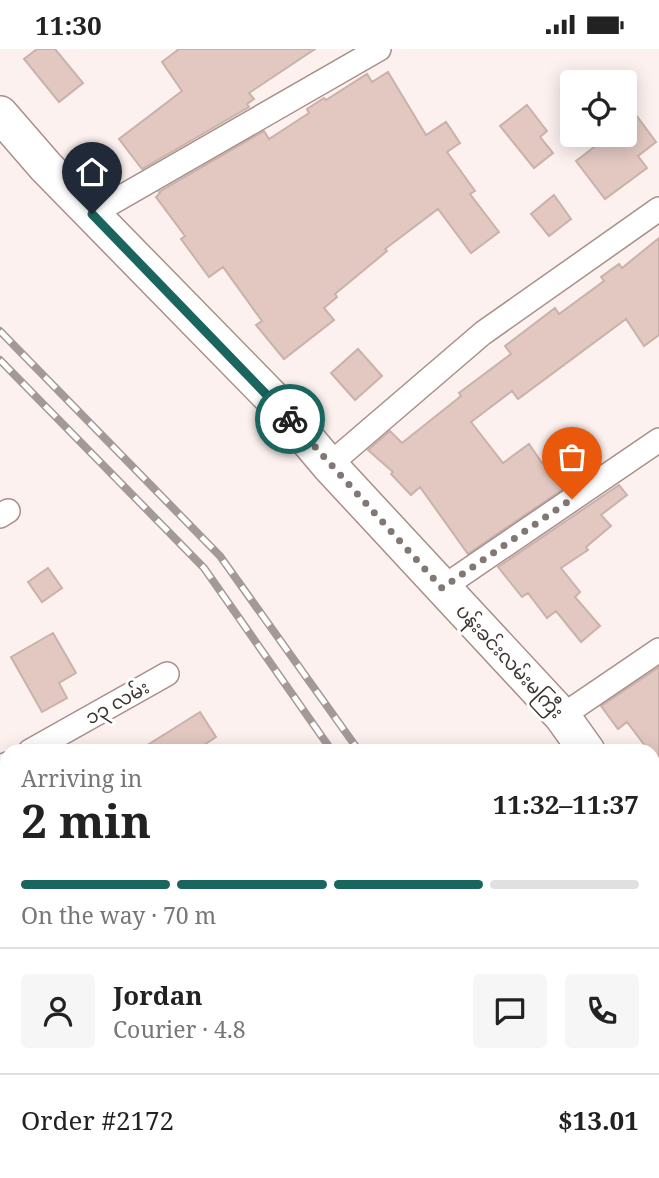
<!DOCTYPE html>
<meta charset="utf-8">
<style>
:root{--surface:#fff;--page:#f6f6f6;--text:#222;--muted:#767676;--line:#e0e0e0;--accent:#1a655d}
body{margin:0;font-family:"Noto Serif","Noto Sans Myanmar",serif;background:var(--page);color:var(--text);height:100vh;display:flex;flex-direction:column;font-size:26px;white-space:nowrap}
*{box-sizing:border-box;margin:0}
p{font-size:23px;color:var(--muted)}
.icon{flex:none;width:38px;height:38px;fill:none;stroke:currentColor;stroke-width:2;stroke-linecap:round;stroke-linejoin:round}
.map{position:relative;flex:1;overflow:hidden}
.sheet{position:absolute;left:0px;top:695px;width:660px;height:436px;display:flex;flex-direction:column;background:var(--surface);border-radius:21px 21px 0 0;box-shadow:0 4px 18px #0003}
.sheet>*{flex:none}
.buttons{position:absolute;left:560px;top:21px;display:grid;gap:14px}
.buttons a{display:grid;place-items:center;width:77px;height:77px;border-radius:7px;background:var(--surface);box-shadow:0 4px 18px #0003;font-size:35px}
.pin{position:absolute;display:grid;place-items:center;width:60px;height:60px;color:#fff;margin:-72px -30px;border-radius:50% 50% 50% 0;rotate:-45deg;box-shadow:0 0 7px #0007}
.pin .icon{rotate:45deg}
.courier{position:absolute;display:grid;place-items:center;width:70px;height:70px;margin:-35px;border:5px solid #1a655d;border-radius:50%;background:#fff;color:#222;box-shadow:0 2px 9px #0007}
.overview em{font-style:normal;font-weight:700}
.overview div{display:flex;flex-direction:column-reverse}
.overview{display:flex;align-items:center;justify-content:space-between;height:119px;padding:0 21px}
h1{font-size:46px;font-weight:700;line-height:52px}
.bar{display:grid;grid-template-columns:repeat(4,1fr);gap:10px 7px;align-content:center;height:84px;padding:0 21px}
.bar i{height:9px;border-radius:5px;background:var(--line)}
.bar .selected{background:var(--accent)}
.bar p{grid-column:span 4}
.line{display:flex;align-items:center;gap:18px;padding:0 21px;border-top:2px solid var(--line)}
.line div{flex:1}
.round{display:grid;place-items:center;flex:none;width:74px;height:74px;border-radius:7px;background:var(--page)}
.status{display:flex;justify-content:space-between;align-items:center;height:49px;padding:0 35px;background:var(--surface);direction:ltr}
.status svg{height:19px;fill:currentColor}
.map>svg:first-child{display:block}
.building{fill:#e2c8c1;stroke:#cab1aa;stroke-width:2}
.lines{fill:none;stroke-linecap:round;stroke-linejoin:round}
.minor-casing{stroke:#a88f89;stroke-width:26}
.primary-casing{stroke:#a88f89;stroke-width:38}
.minor{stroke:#fff;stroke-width:23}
.primary{stroke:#fff;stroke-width:35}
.rail-casing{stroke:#a49996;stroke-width:8}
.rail{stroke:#fff;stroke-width:5;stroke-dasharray:16;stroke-linecap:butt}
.done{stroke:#817774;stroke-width:7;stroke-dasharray:0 12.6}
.route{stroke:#1a655d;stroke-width:9}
.labels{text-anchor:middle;stroke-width:6;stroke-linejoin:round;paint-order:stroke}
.street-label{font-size:19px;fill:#3f3532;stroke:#fff}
</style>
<div class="status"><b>11:30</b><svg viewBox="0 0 49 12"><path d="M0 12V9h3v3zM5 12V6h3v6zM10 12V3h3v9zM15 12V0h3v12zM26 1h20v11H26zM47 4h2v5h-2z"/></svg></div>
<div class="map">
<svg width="659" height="1129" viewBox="0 0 659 1129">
<rect width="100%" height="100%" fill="#fcf1ee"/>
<!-- building -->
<path class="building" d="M37,0H55L83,34L59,53L24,10Z
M179,0H315L249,44L254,50L247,55L249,58L142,120L119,90L182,42L162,13Z
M388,23L426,86L446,73L460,94L447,103L475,142L470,145L499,183L471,204L438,160L385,200L387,202L335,245L337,248L324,259L334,271L284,310L256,276L262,272L223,218L209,228L181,190L185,187L156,148L160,144L159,143L264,82L269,90L309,64L307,60L324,49L326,51L367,25L372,33Z
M625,51L656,93L638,107L647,119L605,150L576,112L610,86H625Z
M527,56L547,82L540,88L553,104L534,119L500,77Z
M554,146L571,170L549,187L531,165Z
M659,189V286L644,297L626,270L518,350L512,342L471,373L503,414L529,395L542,414L579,394L594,419L468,505L420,438L411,446L391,425L393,423L368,401L390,382L402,394L461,347L459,344L511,305L505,297L555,259L559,265L604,232L601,228L619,215L622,219Z
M358,300L382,327L355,351L331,324Z
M619,436L627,446L601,466L611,477L586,498L588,501L561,519L580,543L575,548L600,577L581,593L556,562L547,569L528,544L522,548L498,518Z
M48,519L62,539L42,553L28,533Z
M53,584L76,624L59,634L67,649L42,663L11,608Z
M659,618V715L653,707V702H649L627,673L618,680L601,657Z
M200,663L216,688L195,702H138Z"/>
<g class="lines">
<defs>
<path id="minor" d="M92,165L379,0
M329,416L483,284L659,160
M0,467L8,462
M442,539L659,391
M562,667L659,601
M30,702L167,625
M0,719L7,715
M0,871L7,884
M0,936L7,932
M139,1124L142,1129
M41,1129L52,1124"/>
<path id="primary" d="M0,65L46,118L274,351L329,416L562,667L587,702
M653,800L659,810"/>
</defs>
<!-- minor casing -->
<use href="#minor" class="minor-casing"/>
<!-- primary casing -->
<use href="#primary" class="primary-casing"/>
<!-- minor -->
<use href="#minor" class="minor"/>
<!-- primary -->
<use href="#primary" class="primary"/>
<defs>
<path id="rail" d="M0,282L220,507L359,702
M0,311L204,519L332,702
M588,1124L591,1129
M614,1124L617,1129"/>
</defs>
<!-- rail casing -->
<use href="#rail" class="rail-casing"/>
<!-- rail -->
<use href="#rail" class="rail"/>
</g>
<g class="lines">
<!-- done -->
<path class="done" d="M290,370L442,539L572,450"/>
<!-- route -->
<path class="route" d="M92,165L290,370"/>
</g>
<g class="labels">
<!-- street labels -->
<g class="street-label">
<text transform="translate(510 612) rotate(47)" y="7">ပန်းခင်းလမ်းမကြီး</text>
<text transform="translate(117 653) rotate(-29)" y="7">၁၃ လမ်း</text>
</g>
</g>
</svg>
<div class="buttons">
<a><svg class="icon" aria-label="locate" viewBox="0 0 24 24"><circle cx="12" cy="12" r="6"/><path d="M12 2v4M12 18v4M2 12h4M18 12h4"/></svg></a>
</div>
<div class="pin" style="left:572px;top:450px;background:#ea580c"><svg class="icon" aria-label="bag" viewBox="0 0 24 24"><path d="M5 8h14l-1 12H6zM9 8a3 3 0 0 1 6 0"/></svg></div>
<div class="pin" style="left:92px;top:165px;background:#1f2937"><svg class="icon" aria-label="home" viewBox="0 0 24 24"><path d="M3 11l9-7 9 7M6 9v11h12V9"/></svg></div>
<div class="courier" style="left:290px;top:370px"><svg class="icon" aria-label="bike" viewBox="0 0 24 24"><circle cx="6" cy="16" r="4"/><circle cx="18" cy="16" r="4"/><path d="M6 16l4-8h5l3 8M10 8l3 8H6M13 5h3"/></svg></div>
<section class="sheet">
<div class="overview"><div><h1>2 min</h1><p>Arriving in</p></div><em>11:32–11:37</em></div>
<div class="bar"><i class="selected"></i><i class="selected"></i><i class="selected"></i><i></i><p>On the way · 70 m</p></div>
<div class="line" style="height:126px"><a class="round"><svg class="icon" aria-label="person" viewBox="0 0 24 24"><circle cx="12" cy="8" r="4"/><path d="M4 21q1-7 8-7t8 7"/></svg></a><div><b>Jordan</b><p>Courier · 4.8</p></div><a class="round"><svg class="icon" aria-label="chat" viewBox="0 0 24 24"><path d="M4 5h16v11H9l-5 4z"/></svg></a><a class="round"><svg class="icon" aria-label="phone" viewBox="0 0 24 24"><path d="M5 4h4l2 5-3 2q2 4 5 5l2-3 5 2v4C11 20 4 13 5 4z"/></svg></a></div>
<div class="line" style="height:91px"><div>Order #2172</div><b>$13.01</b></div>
</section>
</div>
